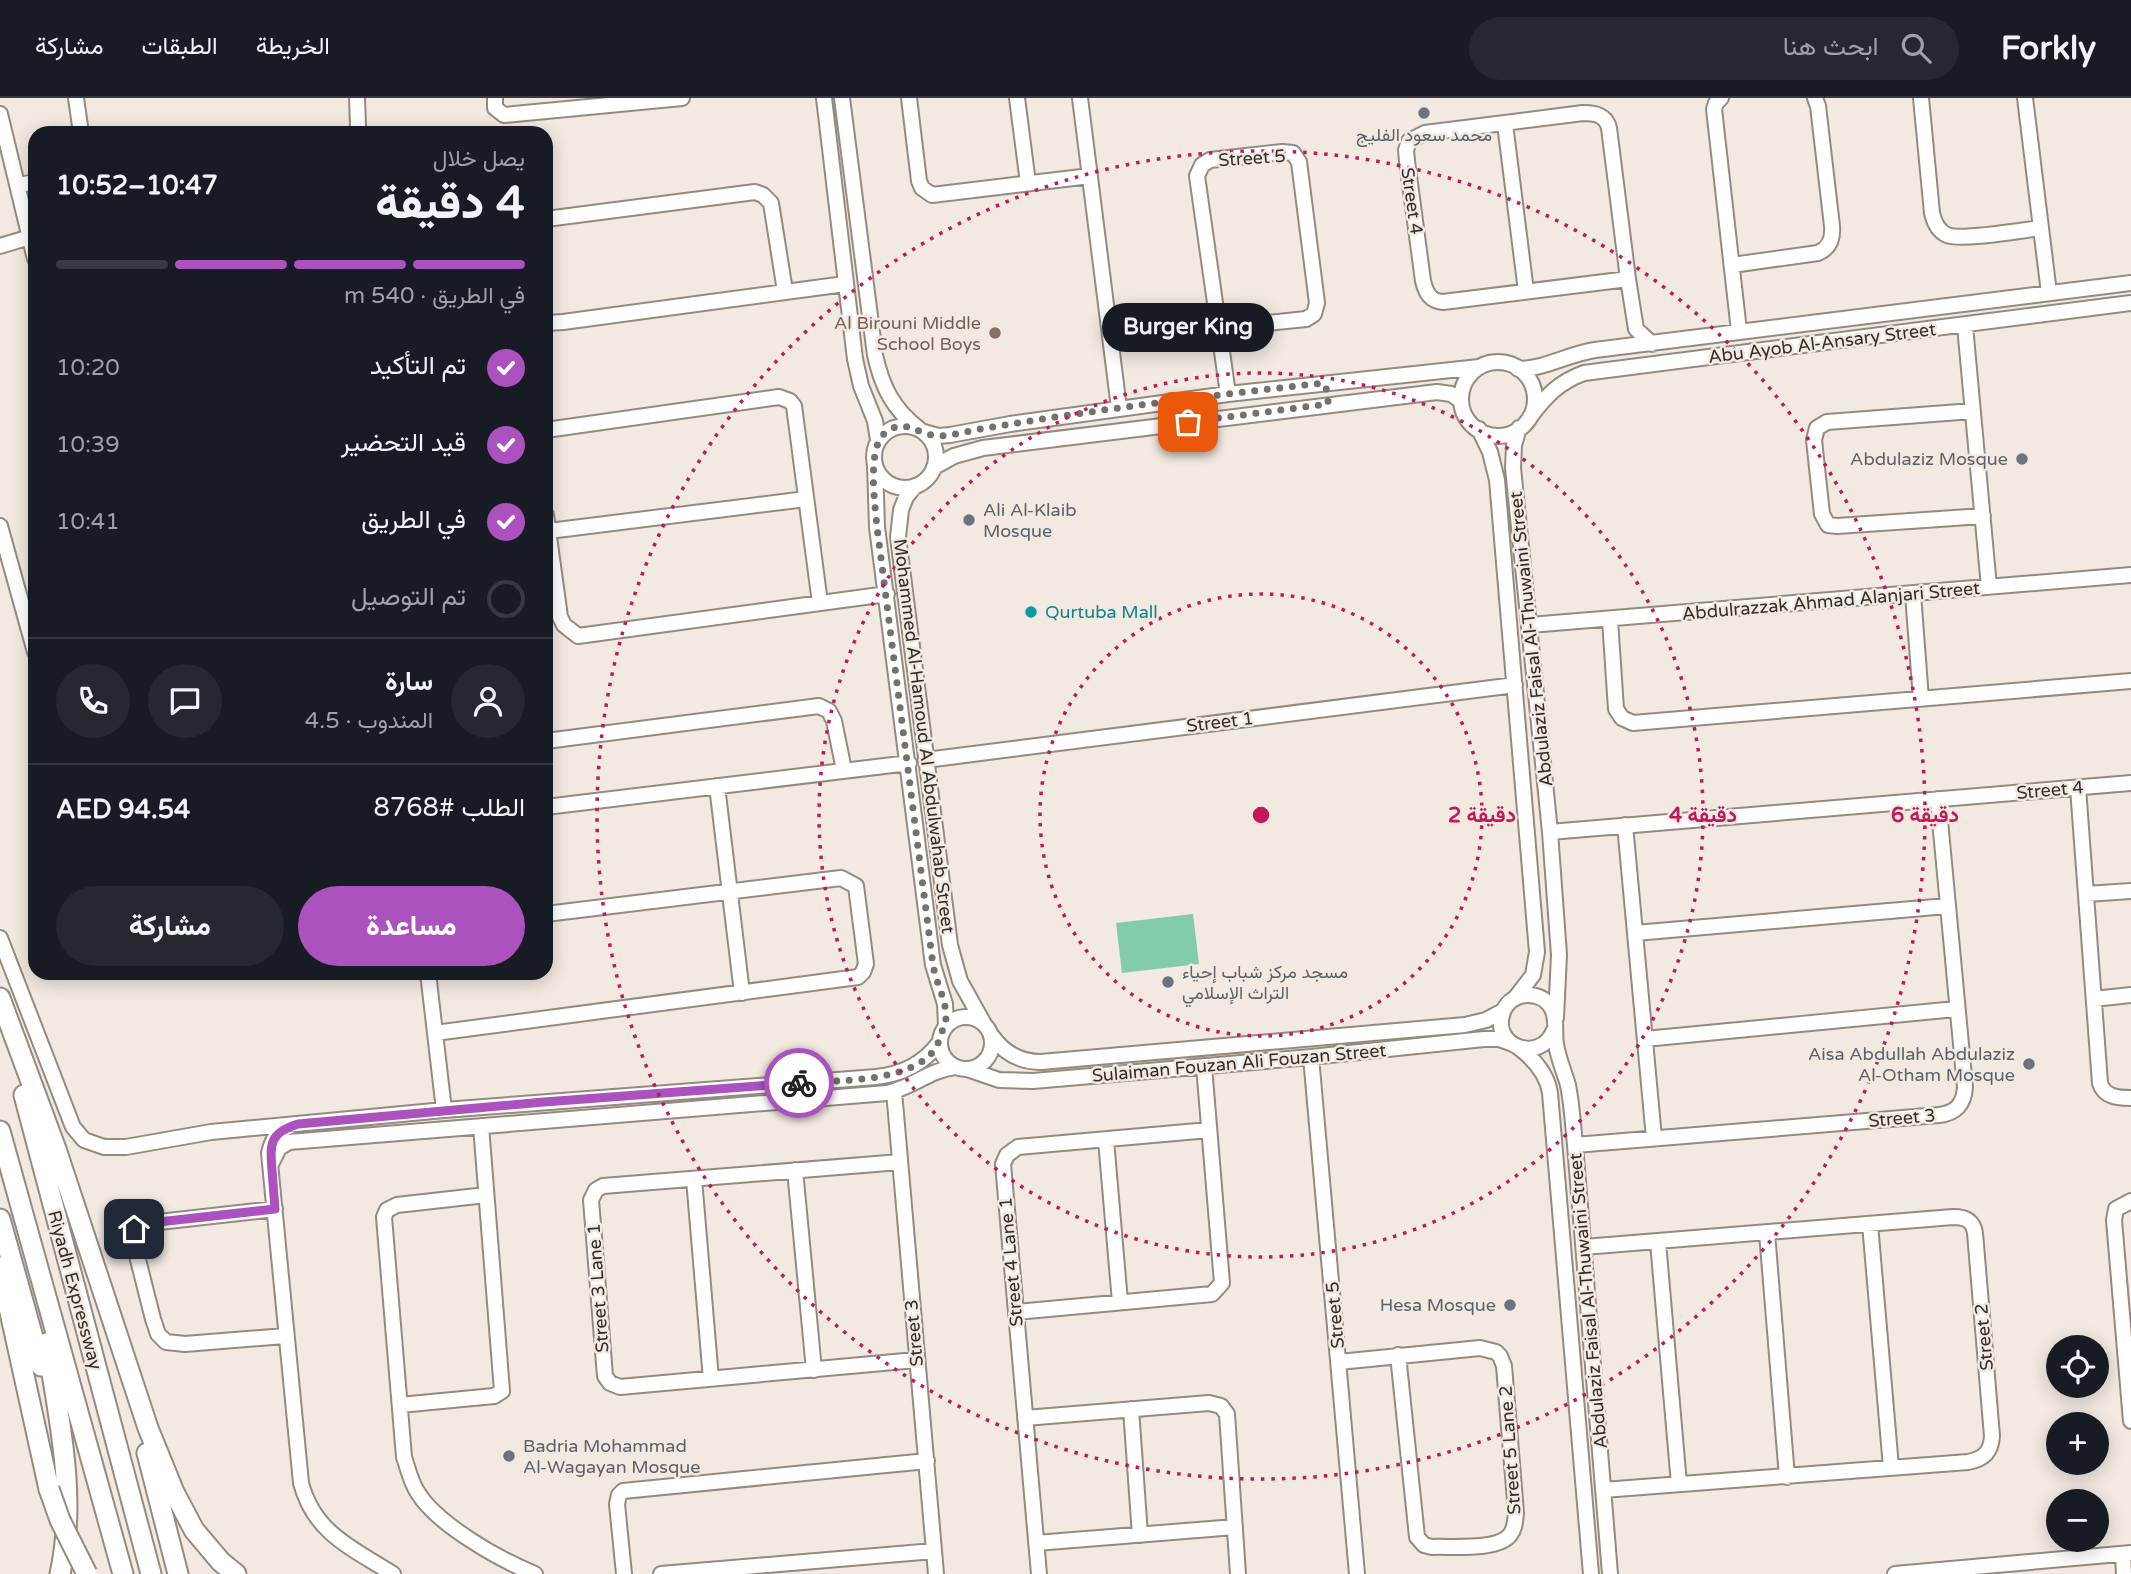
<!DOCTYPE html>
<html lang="ar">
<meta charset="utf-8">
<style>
:root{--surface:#171b24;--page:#242831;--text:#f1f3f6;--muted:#9ea1a6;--line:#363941;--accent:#ab52bf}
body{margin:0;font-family:"Varela Round",Vazirmatn,sans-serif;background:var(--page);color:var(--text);direction:rtl;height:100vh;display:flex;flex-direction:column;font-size:26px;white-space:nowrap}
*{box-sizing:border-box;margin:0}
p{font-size:23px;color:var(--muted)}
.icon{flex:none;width:38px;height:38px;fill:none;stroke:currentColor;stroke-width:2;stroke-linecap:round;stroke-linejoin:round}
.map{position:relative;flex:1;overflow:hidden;direction:ltr}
.side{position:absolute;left:28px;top:28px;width:525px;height:854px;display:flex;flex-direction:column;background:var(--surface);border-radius:21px;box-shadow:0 4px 18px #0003;direction:rtl}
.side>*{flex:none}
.buttons{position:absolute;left:2046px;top:1237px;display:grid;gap:14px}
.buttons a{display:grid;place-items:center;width:63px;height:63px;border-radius:50%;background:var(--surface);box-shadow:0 4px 18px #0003;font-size:35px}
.pin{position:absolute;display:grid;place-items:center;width:60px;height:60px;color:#fff;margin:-30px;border-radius:14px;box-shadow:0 4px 10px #0006}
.courier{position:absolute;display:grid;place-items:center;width:70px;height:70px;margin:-35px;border:5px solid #ab52bf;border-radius:50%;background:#fff;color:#222;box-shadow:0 2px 9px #0007}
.bubble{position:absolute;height:49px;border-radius:24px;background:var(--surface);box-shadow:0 4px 18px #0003;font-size:23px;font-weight:800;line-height:49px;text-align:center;direction:rtl}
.headline em{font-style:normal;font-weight:800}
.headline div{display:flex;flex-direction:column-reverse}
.headline{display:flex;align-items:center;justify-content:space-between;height:119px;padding:0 28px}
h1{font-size:46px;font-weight:800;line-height:52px}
.bar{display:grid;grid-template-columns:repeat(4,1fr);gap:10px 7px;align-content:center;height:84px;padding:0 28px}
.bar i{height:9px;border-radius:5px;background:var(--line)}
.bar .active{background:var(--accent)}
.bar p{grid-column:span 4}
.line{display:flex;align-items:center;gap:18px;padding:0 28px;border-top:2px solid var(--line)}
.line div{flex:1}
.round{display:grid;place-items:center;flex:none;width:74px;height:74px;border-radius:37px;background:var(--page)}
ol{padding:0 28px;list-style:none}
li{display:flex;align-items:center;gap:21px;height:77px}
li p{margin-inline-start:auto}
li .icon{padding:7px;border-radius:50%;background:var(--accent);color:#fff;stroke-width:4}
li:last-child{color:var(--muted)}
li i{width:38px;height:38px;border:4px solid var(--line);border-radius:50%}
.button{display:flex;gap:14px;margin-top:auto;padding:14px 28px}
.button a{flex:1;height:80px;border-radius:42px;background:var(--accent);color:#fff;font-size:28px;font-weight:800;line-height:80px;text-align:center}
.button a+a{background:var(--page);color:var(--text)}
header{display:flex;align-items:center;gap:42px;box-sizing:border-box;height:98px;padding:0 35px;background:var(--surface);border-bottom:2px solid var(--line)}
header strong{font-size:33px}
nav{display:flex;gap:38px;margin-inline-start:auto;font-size:24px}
.search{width:490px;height:63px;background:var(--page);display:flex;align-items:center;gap:18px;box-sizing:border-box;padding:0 24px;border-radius:38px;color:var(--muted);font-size:26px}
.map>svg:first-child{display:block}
.green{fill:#82cbab}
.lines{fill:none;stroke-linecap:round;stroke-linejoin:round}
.minor-casing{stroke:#938b82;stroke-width:18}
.highway-casing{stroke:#938b82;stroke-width:23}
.minor{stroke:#fff;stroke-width:14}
.highway{stroke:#fff;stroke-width:19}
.highway-bridge-casing{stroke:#938b82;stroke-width:23;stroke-linecap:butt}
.highway-bridge{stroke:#fff;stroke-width:19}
.done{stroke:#76706b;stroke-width:7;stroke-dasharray:0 12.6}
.route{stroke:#ab52bf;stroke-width:9}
.ring{fill:none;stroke:#c2185b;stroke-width:3.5;stroke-dasharray:3.5 7}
.worship-dot{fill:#6b7280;stroke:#f2e9e0;stroke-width:2.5}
.education-dot{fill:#8d6e63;stroke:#f2e9e0;stroke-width:2.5}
.culture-dot{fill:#0f9aa8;stroke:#f2e9e0;stroke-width:2.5}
.labels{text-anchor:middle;stroke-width:5;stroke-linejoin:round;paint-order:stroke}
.worship-label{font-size:18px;fill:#5b616d;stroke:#f2e9e0;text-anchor:end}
.street-label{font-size:18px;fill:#332f2c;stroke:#f2e9e0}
.education-label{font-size:18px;fill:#785e54;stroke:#f2e9e0;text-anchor:end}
.culture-label{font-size:18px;fill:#0d838f;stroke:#f2e9e0;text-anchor:start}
.centre{fill:#c2185b;stroke:#f2e9e0;stroke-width:3.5}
.ring-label{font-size:21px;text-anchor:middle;font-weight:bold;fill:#c2185b;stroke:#f2e9e0;stroke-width:5;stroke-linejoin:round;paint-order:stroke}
</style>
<header>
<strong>Forkly</strong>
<div class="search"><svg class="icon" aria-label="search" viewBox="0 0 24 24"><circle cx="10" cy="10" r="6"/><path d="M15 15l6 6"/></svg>ابحث هنا</div>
<nav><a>الخريطة</a><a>الطبقات</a><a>مشاركة</a></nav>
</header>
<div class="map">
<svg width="2131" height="1476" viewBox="0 0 2131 1476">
<rect width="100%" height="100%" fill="#f2e9e0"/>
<!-- green -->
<path class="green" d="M1193,816L1199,866L1122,875L1116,825Z"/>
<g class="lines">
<defs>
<path id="minor" d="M76,0L81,35
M495,0V10L504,17L682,0
M824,0L855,261L861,288L875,323L878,342
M842,0L875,257C882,289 893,311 919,331
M909,0L919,83L922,90L932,97L1090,78
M1017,0L1028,85
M1080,0L1119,310
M1721,0L1716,5L1714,11L1739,233
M1921,0L1932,115C1934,124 1938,133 1947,137C1961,143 2023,132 2041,130
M2025,0L2049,195
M0,16L35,161
M1505,26L1526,193
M356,35L358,28L357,0
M19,87L35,84
M546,121L755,94L763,97L771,105L785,193
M0,148L30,139
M1732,167L1818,155C1830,150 1833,140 1832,128L1818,8L1815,0
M1628,181L1443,204C1430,203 1426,195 1423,183L1407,63L1406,52L1409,43L1425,35L1583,15C1595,15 1606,17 1609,30L1628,181L1636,231L1652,246
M546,225L563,224L845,186
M1965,228L1989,489
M1219,230L1306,221L1314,216L1317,205L1299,64L1293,55L1282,54L1210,62L1202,67L1197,78L1228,296
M1461 301a37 37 0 1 1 74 0a37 37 0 1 1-74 0Z
M1518,271C1545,271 1568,256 1595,252L2131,185
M1973,313L1827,324L1817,330L1814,342L1822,416L1828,427L1837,428L1983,418
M1530,319C1546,298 1559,284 1584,275L2131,205
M874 359a31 31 0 1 1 62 0a31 31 0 1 1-62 0Z
M1519,330L1514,347L1513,370L1550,734L1559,857L1556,920
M1479,331L1490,354L1497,382L1537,854L1533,877L1516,899
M546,332L779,299L790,303L794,308L820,505
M924,334L938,338L950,337L1010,326L1228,296L1479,269
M875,367L877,429L933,867L945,906L946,928
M934,369L954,358L983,350L1437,294L1451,296L1461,303
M915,388L906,399L901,412L898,439L950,847L960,883L984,926
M546,417L560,519L564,527L578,538L887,496
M0,428L35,554
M549,433L806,401
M1913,496L1921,601
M1610,522L1616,611L1622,620L1633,625L2131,583
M1530,527L2131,477
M546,643L819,608L829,613L834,623L844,672
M926,662L1515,587
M717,688L742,895
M2078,690L2100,985C2104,999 2118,1000 2131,1000
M546,709L909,665
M1625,727L1654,1040
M1550,734L2131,685
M2086,796L2131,793
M1635,835L1947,808
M0,840L73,1029L84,1042L104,1049H126L211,1034L444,1012L876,979C903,976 923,966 939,945
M428,875L444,1012
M2094,901L2131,897
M940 945a26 26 0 1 1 52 0a26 26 0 1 1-52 0Z
M1554,932C1540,967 1490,948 1503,914C1511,892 1544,891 1553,913C1557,923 1554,935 1556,946C1558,960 1564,973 1568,987C1572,1007 1573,1027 1575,1047L1610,1476
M435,935L858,879L863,874L866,866L856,788L841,780L546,816
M992,938C1004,955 1020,964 1041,964L1465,927L1486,922L1503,913
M1645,941L1956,911
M1518,949C1534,961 1547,975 1550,995L1591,1476
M1311,959L1357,1476
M967,971L999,982L1033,983L1311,959L1484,941H1499L1513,946
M894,993L936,1476
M291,1028C277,1033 272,1042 269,1055L301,1385C314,1435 352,1450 393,1476
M1106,1042L1120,1204
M1575,1047L1939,1017C1956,1015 1964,1006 1965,989L1938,701
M900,1064L603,1088L596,1092L591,1102L605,1278L610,1285L620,1289L916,1262
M271,1066L279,1050L289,1044L887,995C911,990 930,972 955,969
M795,1072L814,1272
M694,1081L711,1281
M486,1097L397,1107L387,1112L384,1119L404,1359C408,1371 411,1385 418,1395C438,1427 500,1462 535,1476
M2131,1103L2116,1111L2114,1122L2131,1323
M275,1111L141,1126L134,1131L133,1142L153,1221L158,1236L166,1244L185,1246L285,1238
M1870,1126L1891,1369
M1767,1135L1787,1379
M1658,1144L1679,1386
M1584,1149L1953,1119C1965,1119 1973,1122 1975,1135L1992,1338C1991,1354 1984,1361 1968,1364L1603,1392
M1016,1214L1212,1196L1222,1185L1204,968
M1339,1264L1480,1250L1496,1254L1500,1258L1504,1268L1516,1415C1515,1423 1515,1431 1510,1437C1497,1453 1451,1448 1432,1449L1424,1447L1417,1439L1398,1257
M400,1307L494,1298L502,1293L481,1028
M1131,1311L1140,1437
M1025,1320L1209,1305L1221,1308L1227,1316L1238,1476
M1036,1445L1235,1429
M2123,1456L2124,1476
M624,1476L617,1406L619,1397L623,1393L927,1363
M661,1476L934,1453
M1039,1476L1003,1066L1007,1057L1018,1049L1209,1032
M1895,1476L2131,1455"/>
<path id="highway" d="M0,900L56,1051L148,1330L174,1394L194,1432L221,1464L236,1476
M24,997L151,1476
M0,1033L123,1476
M0,1121L41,1268
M0,1169L49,1391
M47,1245C59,1321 77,1399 60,1476
M147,1355L178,1476"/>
</defs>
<!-- minor casing -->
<use href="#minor" class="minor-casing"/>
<!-- highway casing -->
<use href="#highway" class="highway-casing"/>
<!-- minor -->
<use href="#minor" class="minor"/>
<!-- highway -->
<use href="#highway" class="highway"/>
<defs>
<path id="highway-bridge" d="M49,1391L60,1422L87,1476"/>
</defs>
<!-- highway-bridge casing -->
<use href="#highway-bridge" class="highway-bridge-casing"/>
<!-- highway-bridge -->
<use href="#highway-bridge" class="highway-bridge"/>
</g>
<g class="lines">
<!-- done -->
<path class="done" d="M799,985C837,982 929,986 940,939C942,932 946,927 946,919C946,901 936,885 933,867L877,429C875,406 867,352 884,336C903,318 918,337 938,338C951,338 963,334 975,332C1091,312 1207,298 1323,285L1328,294V306L1188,324"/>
<!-- route -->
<path class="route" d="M134,1131L141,1126L275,1111C274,1098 273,1085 272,1072C270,1046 269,1035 298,1026L544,1004L799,985"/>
</g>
<!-- distance rings -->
<g class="ring">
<circle cx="1261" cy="717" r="221"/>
<circle cx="1261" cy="717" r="442"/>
<circle cx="1261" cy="717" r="664"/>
</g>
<!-- markers -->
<g class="worship-dot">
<circle cx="1424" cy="15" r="7"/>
<circle cx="2022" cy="361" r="7"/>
<circle cx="969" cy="422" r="7"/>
<circle cx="1168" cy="884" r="7"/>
<circle cx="2029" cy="966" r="7"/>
<circle cx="1510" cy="1207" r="7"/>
<circle cx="509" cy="1358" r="7"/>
</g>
<circle class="education-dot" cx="995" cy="235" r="7"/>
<circle class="culture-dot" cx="1031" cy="514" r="7"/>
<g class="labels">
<!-- worship labels -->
<g class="worship-label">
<text x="1424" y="43" text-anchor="middle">محمد سعود الفليج</text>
<text x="2008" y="367">Abdulaziz Mosque</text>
<text x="983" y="418" text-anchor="start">Ali Al-Klaib<tspan x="983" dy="21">Mosque</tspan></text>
<text x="1182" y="880" text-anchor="start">مسجد مركز شباب إحياء<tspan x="1182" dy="21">التراث الإسلامي</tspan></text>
<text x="2015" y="962">Aisa Abdullah Abdulaziz<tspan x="2015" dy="21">Al-Otham Mosque</tspan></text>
<text x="1496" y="1213">Hesa Mosque</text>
<text x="523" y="1354" text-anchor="start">Badria Mohammad<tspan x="523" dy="21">Al-Wagayan Mosque</tspan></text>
</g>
<!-- street labels -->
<g class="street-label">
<text transform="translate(1252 60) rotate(-4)" y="6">Street 5</text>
<text transform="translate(1412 103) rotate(82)" y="6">Street 4</text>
<text transform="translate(1822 245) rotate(-7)" y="6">Abu Ayob Al-Ansary Street</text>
<text transform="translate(1831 503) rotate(-5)" y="6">Abdulrazzak Ahmad Alanjari Street</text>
<text transform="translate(1531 541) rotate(-96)" y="6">Abdulaziz Faisal Al-Thuwaini Street</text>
<text transform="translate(1220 624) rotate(-7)" y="6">Street 1</text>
<text transform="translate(924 638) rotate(83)" y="6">Mohammed Al-Hamoud Al Abdulwahab Street</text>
<text transform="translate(2050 692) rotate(-5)" y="6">Street 4</text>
<text transform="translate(1239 965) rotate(-5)" y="6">Sulaiman Fouzan Ali Fouzan Street</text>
<text transform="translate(1902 1020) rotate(-5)" y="6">Street 3</text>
<text transform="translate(1011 1164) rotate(-95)" y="6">Street 4 Lane 1</text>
<text transform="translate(598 1190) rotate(-94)" y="6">Street 3 Lane 1</text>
<text transform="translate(75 1192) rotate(75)" y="6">Riyadh Expressway</text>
<text transform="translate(1588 1203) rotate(-95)" y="6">Abdulaziz Faisal Al-Thuwaini Street</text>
<text transform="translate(1335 1217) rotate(-95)" y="6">Street 5</text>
<text transform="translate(914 1235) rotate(-95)" y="6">Street 3</text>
<text transform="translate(1984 1239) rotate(-95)" y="6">Street 2</text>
<text transform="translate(1510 1352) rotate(-94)" y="6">Street 5 Lane 2</text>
</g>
<!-- education labels -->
<g class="education-label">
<text x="981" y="231">Al Birouni Middle<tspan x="981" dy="21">School Boys</tspan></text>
</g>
<!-- culture labels -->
<g class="culture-label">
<text x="1045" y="520">Qurtuba Mall</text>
</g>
</g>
<circle cx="1261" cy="717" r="10" class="centre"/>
<g class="ring-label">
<text x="1482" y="724">2 دقيقة</text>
<text x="1703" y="724">4 دقيقة</text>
<text x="1925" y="724">6 دقيقة</text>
</g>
</svg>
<div class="buttons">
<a><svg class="icon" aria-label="locate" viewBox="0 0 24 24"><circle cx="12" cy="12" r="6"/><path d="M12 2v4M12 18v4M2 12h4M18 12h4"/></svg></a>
<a>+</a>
<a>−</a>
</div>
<div class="pin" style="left:1188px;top:324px;background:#ea580c"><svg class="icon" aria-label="bag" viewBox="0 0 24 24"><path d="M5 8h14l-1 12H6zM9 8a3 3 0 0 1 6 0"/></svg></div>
<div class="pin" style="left:134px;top:1131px;background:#1f2937"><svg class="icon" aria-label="home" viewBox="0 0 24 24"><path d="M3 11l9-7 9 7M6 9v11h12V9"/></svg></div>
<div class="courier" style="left:799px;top:985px"><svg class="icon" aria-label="bike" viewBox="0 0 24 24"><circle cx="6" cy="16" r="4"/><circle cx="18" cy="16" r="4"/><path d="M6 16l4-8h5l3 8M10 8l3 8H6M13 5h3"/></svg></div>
<div class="bubble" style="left:1102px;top:205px;width:172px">Burger King</div>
<section class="side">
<div class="headline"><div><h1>4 دقيقة</h1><p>يصل خلال</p></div><em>10:47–10:52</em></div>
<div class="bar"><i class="active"></i><i class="active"></i><i class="active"></i><i></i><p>في الطريق · 540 m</p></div>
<ol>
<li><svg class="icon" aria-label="check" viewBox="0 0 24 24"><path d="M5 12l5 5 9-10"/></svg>تم التأكيد<p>10:20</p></li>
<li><svg class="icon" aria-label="check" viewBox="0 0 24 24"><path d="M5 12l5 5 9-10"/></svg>قيد التحضير<p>10:39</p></li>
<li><svg class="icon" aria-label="check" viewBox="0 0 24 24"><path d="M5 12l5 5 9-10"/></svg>في الطريق<p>10:41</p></li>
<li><i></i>تم التوصيل</li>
</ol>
<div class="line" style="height:126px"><a class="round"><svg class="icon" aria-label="person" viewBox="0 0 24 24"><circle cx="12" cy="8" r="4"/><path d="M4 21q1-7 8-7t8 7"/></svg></a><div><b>سارة</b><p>المندوب · 4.5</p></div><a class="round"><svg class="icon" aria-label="chat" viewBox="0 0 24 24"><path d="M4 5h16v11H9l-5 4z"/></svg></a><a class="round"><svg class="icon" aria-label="phone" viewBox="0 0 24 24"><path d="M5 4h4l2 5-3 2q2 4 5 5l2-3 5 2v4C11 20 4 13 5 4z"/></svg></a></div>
<div class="line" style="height:91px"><div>الطلب #8768</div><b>AED 94.54</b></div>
<div class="button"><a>مساعدة</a><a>مشاركة</a></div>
</section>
</div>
